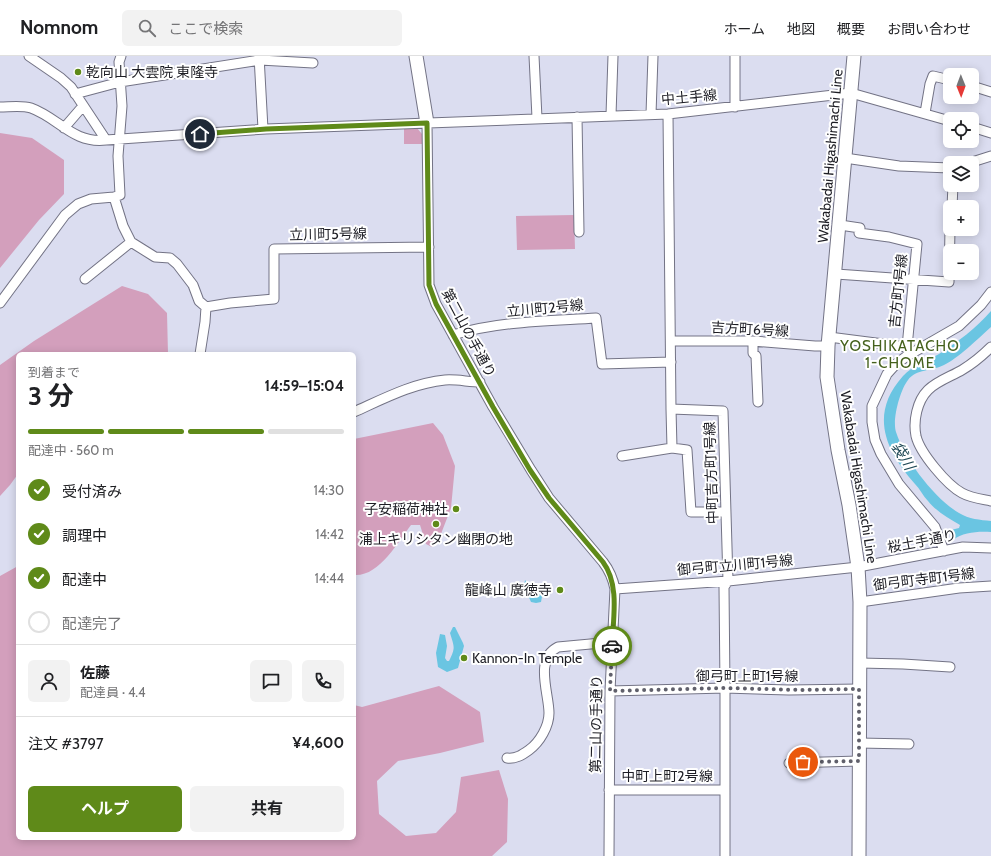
<!DOCTYPE html>
<html lang="ja">
<meta charset="utf-8">
<style>
:root{--surface:#fff;--page:#f2f2f2;--text:#202124;--muted:#757577;--line:#e0e0e0;--accent:#5f8a19}
body{margin:0;font-family:Cabin,"Noto Sans JP",sans-serif;background:var(--page);color:var(--text);height:100vh;display:flex;flex-direction:column;font-size:15px;white-space:nowrap}
*{box-sizing:border-box;margin:0}
p{font-size:13px;color:var(--muted)}
.icon{flex:none;width:22px;height:22px;fill:none;stroke:currentColor;stroke-width:2;stroke-linecap:round;stroke-linejoin:round}
.map{position:relative;flex:1;overflow:hidden}
.side{position:absolute;left:16px;top:296px;width:340px;height:488px;display:flex;flex-direction:column;background:var(--surface);border-radius:6px;box-shadow:0 2px 10px #0003}
.side>*{flex:none}
.needle{width:26px;rotate:179deg}
.buttons{position:absolute;left:943px;top:12px;display:grid;gap:8px}
.buttons a{display:grid;place-items:center;width:36px;height:36px;border-radius:6px;background:var(--surface);box-shadow:0 2px 10px #0003;font-size:20px}
.pin{position:absolute;display:grid;place-items:center;width:34px;height:34px;color:#fff;margin:-17px;border:2px solid #fff;border-radius:50%;box-shadow:0 1px 4px #0007}
.courier{position:absolute;display:grid;place-items:center;width:40px;height:40px;margin:-20px;border:3px solid #5f8a19;border-radius:50%;background:#fff;color:#222;box-shadow:0 1px 5px #0007}
.summary em{font-style:normal;font-weight:700}
.summary div{display:flex;flex-direction:column-reverse}
.summary{display:flex;align-items:center;justify-content:space-between;height:68px;padding:0 12px}
h1{font-size:26px;font-weight:700;line-height:30px}
.bar{display:grid;grid-template-columns:repeat(4,1fr);gap:6px 4px;align-content:center;height:48px;padding:0 12px}
.bar i{height:5px;border-radius:3px;background:var(--line)}
.bar .active{background:var(--accent)}
.bar p{grid-column:span 4}
.line{display:flex;align-items:center;gap:10px;padding:0 12px;border-top:1px solid var(--line)}
.line div{flex:1}
.round{display:grid;place-items:center;flex:none;width:42px;height:42px;border-radius:6px;background:var(--page)}
ol{padding:0 12px;list-style:none}
li{display:flex;align-items:center;gap:12px;height:44px}
li p{margin-inline-start:auto}
li .icon{padding:4px;border-radius:50%;background:var(--accent);color:#fff;stroke-width:4}
li:last-child{color:var(--muted)}
li i{width:22px;height:22px;border:2px solid var(--line);border-radius:50%}
.button{display:flex;gap:8px;margin-top:auto;padding:8px 12px}
.button a{flex:1;height:46px;border-radius:6px;background:var(--accent);color:#fff;font-size:16px;font-weight:700;line-height:46px;text-align:center}
.button a+a{background:var(--page);color:var(--text)}
header{display:flex;align-items:center;gap:24px;box-sizing:border-box;height:56px;padding:0 20px;background:var(--surface);border-bottom:1px solid var(--line)}
header strong{font-size:19px}
nav{display:flex;gap:22px;margin-inline-start:auto;font-size:14px}
.search{width:280px;height:36px;background:var(--page);display:flex;align-items:center;gap:10px;box-sizing:border-box;padding:0 14px;border-radius:6px;color:var(--muted);font-size:15px}
.map>svg:first-child{display:block}
.green{fill:#d39fbc}
.water{fill:#6ac5e2}
.lines{fill:none;stroke-linecap:round;stroke-linejoin:round}
.street-casing{stroke:#737385;stroke-width:11}
.secondary-casing{stroke:#737385;stroke-width:15}
.street{stroke:#fff;stroke-width:9}
.secondary{stroke:#fff;stroke-width:13}
.done{stroke:#60606b;stroke-width:4;stroke-dasharray:0 7.2}
.route{stroke:#5f8a19;stroke-width:5}
.poi-dot{fill:#5f8a19;stroke:#fff;stroke-width:1.5}
.labels{text-anchor:middle;stroke-width:4;stroke-linejoin:round;paint-order:stroke}
.poi-label{font-size:14px;fill:#1d1d24;stroke:#fff;text-anchor:start}
.street-label{font-size:14px;fill:#1d1d24;stroke:#fff}
.neighbourhood-label{font-size:15px;letter-spacing:1px;fill:#45611d;stroke:#fff}
.water-label{font-size:15px;font-style:italic;fill:#214a57;stroke:#fff}
</style>
<header>
<strong>Nomnom</strong>
<div class="search"><svg class="icon" aria-label="search" viewBox="0 0 24 24"><circle cx="10" cy="10" r="6"/><path d="M15 15l6 6"/></svg>ここで検索</div>
<nav><a>ホーム</a><a>地図</a><a>概要</a><a>お問い合わせ</a></nav>
</header>
<div class="map">
<svg width="991" height="800" viewBox="0 0 991 800">
<rect width="100%" height="100%" fill="#dbddf0"/>
<!-- green -->
<path class="green" d="M404,72H417L422,78V88H404Z
M0,77L32,82L64,104V138L39,164L0,212Z
M574,159L575,193L517,194L516,160Z
M122,230L148,238L167,257L168,298H18V418L10,429L0,440V309L34,285Z
M433,367L443,379L455,410L451,452L439,483L432,491L426,488L420,469H411C398,486 379,521 354,519V383Z
M18,510V782H354V649L362,651L439,630L480,656L484,686L440,697L398,705L377,725L379,758L406,780L436,777L456,756L461,721L499,714L508,743L507,786L492,800H0V520Z"/>
<!-- water -->
<path class="water" d="M991,255V271C980,281 956,304 944,309C932,315 916,313 908,324C900,334 892,364 896,376C905,404 934,442 959,457C969,463 980,464 991,465V476C979,475 963,476 953,484L951,474L959,472L960,469C948,462 936,455 928,445C923,440 920,433 915,428C885,394 869,358 903,320C913,309 927,305 939,298C958,286 976,272 991,255Z
M525,524L532,532L543,535L541,546L536,547L531,546L524,530Z
M453,571H455L463,587L464,590L458,612L447,616L438,611L436,597L440,578L445,579L447,590L445,602L447,605H449C456,591 454,591 450,577Z"/>
<g class="lines">
<defs>
<path id="street" d="M29,0L61,22L71,31L106,84L266,73L668,58L851,37L950,65
M121,0L119,6L122,50L118,100L120,139L114,141L123,170L131,186L155,201L170,202L177,208L193,229L199,245L206,251L205,266L200,298
M259,0L263,73
M534,0L537,62
M735,0V51
M972,30L991,36
M75,38L120,26L260,4L313,7
M0,51C9,51 22,49 31,52C59,62 73,88 106,84
M925,57L930,28L933,20L950,24
M651,58L653,0
M668,58L671,353L723,355L728,525L724,531L725,632V800
M611,59L613,0
M577,61L579,176
M427,67L429,229L436,248L493,351L531,414L549,442L603,506C610,515 613,523 615,533L610,635L609,800
M972,71L991,77
M64,72L83,50
M845,102L899,110L950,112
M969,107L991,100
M952,151L953,129
M836,218L949,226L950,173
M85,223L131,186
M0,247L65,159L78,148L91,143L114,141
M206,251L230,247L274,243V193L429,191
M453,279C498,265 549,265 596,262L602,308L671,306
M829,281L907,291L917,188L889,181L859,177L860,172L840,169
M671,285H753L815,290H828
M753,285V297L756,300L758,346
M991,291C983,299 972,308 962,314C952,320 937,325 928,334C917,345 913,365 916,380C920,397 947,429 962,437C971,442 981,443 991,445
M671,353L672,392L687,394L691,456H726
M354,356C383,343 413,327 445,324C456,323 469,326 480,326
M622,400L672,392
M944,495L935,471L899,428L881,398L875,384L872,366V350L887,318L896,308L907,300L959,270L981,249L991,236
M615,533L728,525L858,511L963,491L991,492
M860,546L959,532L991,530
M860,607L903,608L950,611
M610,635L725,632L789,634L859,633
M859,687L909,688
M507,702C516,703 522,699 529,694C540,686 549,670 549,657C549,637 534,603 558,591L612,586
M789,707L859,705
M609,734H725"/>
<path id="secondary" d="M416,0L427,67
M854,0L828,290L827,321L838,394L849,449L858,511L860,546L859,800"/>
</defs>
<!-- street casing -->
<use href="#street" class="street-casing"/>
<!-- secondary casing -->
<use href="#secondary" class="secondary-casing"/>
<!-- street -->
<use href="#street" class="street"/>
<!-- secondary -->
<use href="#secondary" class="secondary"/>
</g>
<g class="lines">
<!-- done -->
<path class="done" d="M612,590L610,635L725,632L800,634L859,633V705L803,706"/>
<!-- route -->
<path class="route" d="M200,78L266,73L427,67L429,229L436,248L493,351L530,414L549,442L603,506C620,529 613,563 612,590"/>
</g>
<!-- markers -->
<g class="poi-dot">
<circle cx="78" cy="16" r="4"/>
<circle cx="456" cy="453" r="4"/>
<circle cx="436" cy="468" r="4"/>
<circle cx="560" cy="534" r="4"/>
<circle cx="464" cy="602" r="4"/>
</g>
<g class="labels">
<!-- poi labels -->
<g class="poi-label">
<text x="86" y="21">乾向山 大雲院 東隆寺</text>
<text x="448" y="458" text-anchor="end">子安稲荷神社</text>
<text x="436" y="488" text-anchor="middle">浦上キリシタン幽閉の地</text>
<text x="552" y="539" text-anchor="end">龍峰山 廣徳寺</text>
<text x="472" y="607">Kannon-In Temple</text>
</g>
<!-- street labels -->
<g class="street-label">
<text transform="translate(689 41) rotate(-5)" y="5">中土手線</text>
<text transform="translate(830 100) rotate(-85)" y="5">Wakabadai Higashimachi Line</text>
<text transform="translate(328 178) rotate(-1)" y="5">立川町5号線</text>
<text transform="translate(898 235) rotate(-84)" y="5">吉方町1号線</text>
<text transform="translate(545 252) rotate(-5)" y="5">立川町2号線</text>
<text transform="translate(750 273) rotate(3)" y="5">吉方町6号線</text>
<text transform="translate(469 277) rotate(62)" y="5">第二山の手通り</text>
<text transform="translate(711 417) rotate(-92)" y="5">中町吉方町1号線</text>
<text transform="translate(859 421) rotate(81)" y="5">Wakabadai Higashimachi Line</text>
<text transform="translate(922 485) rotate(-11)" y="5">桜土手通り</text>
<text transform="translate(735 509) rotate(-5)" y="5">御弓町立川町1号線</text>
<text transform="translate(924 523) rotate(-7)" y="5">御弓町寺町1号線</text>
<text x="747" y="625">御弓町上町1号線</text>
<text transform="translate(596 668) rotate(-89)" y="5">第二山の手通り</text>
<text x="667" y="725">中町上町2号線</text>
</g>
<!-- neighbourhood labels -->
<g class="neighbourhood-label">
<text x="900" y="295">YOSHIKATACHO<tspan x="900" dy="17">1-CHOME</tspan></text>
</g>
<!-- water labels -->
<g class="water-label">
<text transform="translate(903 400) rotate(59)" y="5">袋川</text>
</g>
</g>
</svg>
<div class="buttons">
<a><svg class="needle" viewBox="-14 -14 28 28"><path d="M0-13l5 13h-10z" fill="#e53935"/><path d="M0 13l5-13h-10z" fill="#757577"/></svg></a>
<a><svg class="icon" aria-label="locate" viewBox="0 0 24 24"><circle cx="12" cy="12" r="6"/><path d="M12 2v4M12 18v4M2 12h4M18 12h4"/></svg></a>
<a><svg class="icon" aria-label="layers" viewBox="0 0 24 24"><path d="M12 4l9 5-9 5-9-5zM3 14l9 5 9-5"/></svg></a>
<a>+</a>
<a>−</a>
</div>
<div class="pin" style="left:803px;top:706px;background:#ea580c"><svg class="icon" aria-label="bag" viewBox="0 0 24 24"><path d="M5 8h14l-1 12H6zM9 8a3 3 0 0 1 6 0"/></svg></div>
<div class="pin" style="left:200px;top:78px;background:#1f2937"><svg class="icon" aria-label="home" viewBox="0 0 24 24"><path d="M3 11l9-7 9 7M6 9v11h12V9"/></svg></div>
<div class="courier" style="left:612px;top:590px"><svg class="icon" aria-label="car" viewBox="0 0 24 24"><path d="M5 17H2v-5l4-1 3-4h7l3 4 3 1v5h-3M9 17h6M6 11h13"/><circle cx="7" cy="17" r="2"/><circle cx="17" cy="17" r="2"/></svg></div>
<section class="side">
<div class="summary"><div><h1>3 分</h1><p>到着まで</p></div><em>14:59–15:04</em></div>
<div class="bar"><i class="active"></i><i class="active"></i><i class="active"></i><i></i><p>配達中 · 560 m</p></div>
<ol>
<li><svg class="icon" aria-label="check" viewBox="0 0 24 24"><path d="M5 12l5 5 9-10"/></svg>受付済み<p>14:30</p></li>
<li><svg class="icon" aria-label="check" viewBox="0 0 24 24"><path d="M5 12l5 5 9-10"/></svg>調理中<p>14:42</p></li>
<li><svg class="icon" aria-label="check" viewBox="0 0 24 24"><path d="M5 12l5 5 9-10"/></svg>配達中<p>14:44</p></li>
<li><i></i>配達完了</li>
</ol>
<div class="line" style="height:72px"><a class="round"><svg class="icon" aria-label="person" viewBox="0 0 24 24"><circle cx="12" cy="8" r="4"/><path d="M4 21q1-7 8-7t8 7"/></svg></a><div><b>佐藤</b><p>配達員 · 4.4</p></div><a class="round"><svg class="icon" aria-label="chat" viewBox="0 0 24 24"><path d="M4 5h16v11H9l-5 4z"/></svg></a><a class="round"><svg class="icon" aria-label="phone" viewBox="0 0 24 24"><path d="M5 4h4l2 5-3 2q2 4 5 5l2-3 5 2v4C11 20 4 13 5 4z"/></svg></a></div>
<div class="line" style="height:52px"><div>注文 #3797</div><b>¥4,600</b></div>
<div class="button"><a>ヘルプ</a><a>共有</a></div>
</section>
</div>
